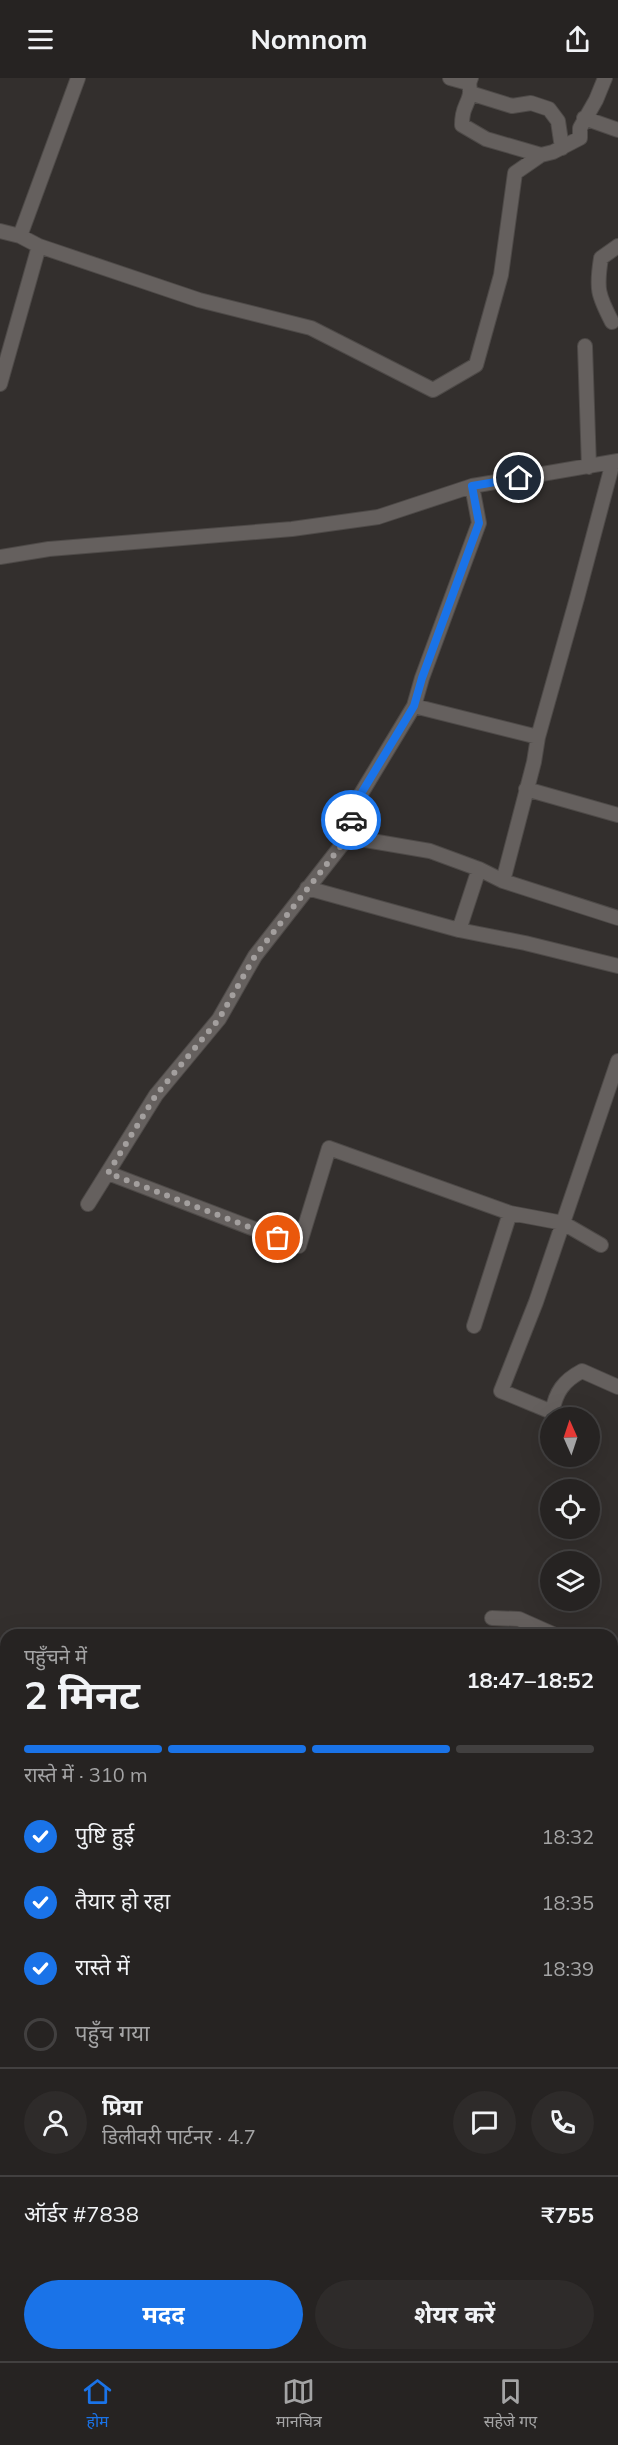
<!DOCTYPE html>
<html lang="hi">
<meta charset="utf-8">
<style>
:root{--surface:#262322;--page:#2e2b2a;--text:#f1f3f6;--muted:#a4a4a5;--line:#424040;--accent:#1a73e8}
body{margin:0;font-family:Mulish,"Noto Sans Devanagari",sans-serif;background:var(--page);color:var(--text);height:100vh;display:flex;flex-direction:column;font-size:22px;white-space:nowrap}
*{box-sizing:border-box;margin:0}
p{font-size:20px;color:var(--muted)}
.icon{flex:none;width:33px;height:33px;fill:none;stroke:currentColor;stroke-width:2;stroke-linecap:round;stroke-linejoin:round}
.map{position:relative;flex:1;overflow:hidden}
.side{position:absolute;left:0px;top:1551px;width:618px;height:732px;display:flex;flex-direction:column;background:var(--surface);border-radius:18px 18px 0 0;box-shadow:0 6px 24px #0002,0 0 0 2px var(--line)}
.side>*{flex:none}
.needle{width:39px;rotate:357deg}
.buttons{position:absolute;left:540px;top:1329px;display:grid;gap:12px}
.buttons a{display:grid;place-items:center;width:60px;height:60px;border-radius:50%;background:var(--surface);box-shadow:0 6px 24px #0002,0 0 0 2px var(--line);font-size:30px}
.pin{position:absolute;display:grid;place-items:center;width:51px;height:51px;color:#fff;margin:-26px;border:3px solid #fff;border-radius:50%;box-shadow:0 2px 6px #0007}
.courier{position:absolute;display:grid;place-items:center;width:60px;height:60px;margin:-30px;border:4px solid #1a73e8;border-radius:50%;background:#fff;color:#222;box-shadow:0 2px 8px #0007}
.overview em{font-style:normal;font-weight:700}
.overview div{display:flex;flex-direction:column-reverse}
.overview{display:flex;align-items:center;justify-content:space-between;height:102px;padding:0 24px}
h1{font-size:39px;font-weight:700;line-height:45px}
.bar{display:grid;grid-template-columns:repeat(4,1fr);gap:9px 6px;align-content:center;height:72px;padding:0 24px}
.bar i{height:8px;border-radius:4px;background:var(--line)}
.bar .active{background:var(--accent)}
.bar p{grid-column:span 4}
.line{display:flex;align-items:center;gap:15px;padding:0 24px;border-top:2px solid var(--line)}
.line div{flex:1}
.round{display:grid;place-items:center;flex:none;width:63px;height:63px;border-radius:32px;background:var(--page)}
ol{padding:0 24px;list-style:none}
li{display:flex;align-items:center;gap:18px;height:66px}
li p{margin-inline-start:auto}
li .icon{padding:6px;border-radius:50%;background:var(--accent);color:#fff;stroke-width:4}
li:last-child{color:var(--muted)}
li i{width:33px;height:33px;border:3px solid var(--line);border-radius:50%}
.cta{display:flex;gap:12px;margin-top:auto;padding:12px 24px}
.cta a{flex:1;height:69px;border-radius:36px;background:var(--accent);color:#fff;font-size:24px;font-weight:700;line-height:69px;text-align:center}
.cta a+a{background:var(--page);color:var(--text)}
header{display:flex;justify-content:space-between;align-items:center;height:78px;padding:0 24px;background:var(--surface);font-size:27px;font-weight:700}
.tabs{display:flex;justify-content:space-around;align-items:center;height:84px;border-top:2px solid var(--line);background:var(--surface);font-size:16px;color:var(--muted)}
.tabs a{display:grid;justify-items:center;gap:3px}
.tabs .active{color:var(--accent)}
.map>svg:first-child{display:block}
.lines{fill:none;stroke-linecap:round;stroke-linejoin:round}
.minor-casing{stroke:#4e4a48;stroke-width:16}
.minor{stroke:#65605e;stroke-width:14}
.done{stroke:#a39f9e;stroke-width:6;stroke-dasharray:0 10.8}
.route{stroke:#1a73e8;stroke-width:8}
</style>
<header><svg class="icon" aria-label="menu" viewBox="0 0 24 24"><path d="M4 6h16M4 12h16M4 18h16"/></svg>Nomnom<svg class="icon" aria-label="share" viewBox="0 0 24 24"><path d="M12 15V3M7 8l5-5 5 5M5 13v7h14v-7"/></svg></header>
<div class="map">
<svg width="618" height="2283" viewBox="0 0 618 2283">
<rect width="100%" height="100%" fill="#332f2d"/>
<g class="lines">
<defs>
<path id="minor" d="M450,0L468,5
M470,15L512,28L531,25L549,31L558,43L562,70
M584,40L618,52
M541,77L553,74L580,60V50L596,22L605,0
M0,153L20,158L39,168L0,306
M20,158L78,0
M39,168L199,222L311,250L433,312L476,287L501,197L515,95L541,77L486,61L462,47C462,29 467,29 470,16C471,9 467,7 471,0
M612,244C598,217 596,211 601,180L618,168
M585,268L589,389
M0,479L49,471L292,451L378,439L472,408L618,383
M414,628L538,659
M526,711L618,737
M348,759L430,773L479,791L503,803L618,840
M503,803L534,684L538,659L577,520L613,384
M307,810L459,852L525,865L618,888
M459,852L479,791
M618,983L536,1224L501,1313L552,1334C556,1314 563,1303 582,1293L618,1309
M108,1095L299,1168L329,1070L510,1135L563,1145L601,1167
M88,1126L156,1017L219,941L255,878L348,759L353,729L414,628L422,600L479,445L472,408
M474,1248L510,1135
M492,1540L519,1541L555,1557
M612,1581L618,1584
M0,1595L5,1585
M0,1677L6,1680
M0,1942L6,1944
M612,2209L618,2206
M0,2239L6,2231
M200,2277L213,2283
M443,2283L454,2277"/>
</defs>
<!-- minor casing -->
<use href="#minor" class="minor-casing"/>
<!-- minor -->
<use href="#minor" class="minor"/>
</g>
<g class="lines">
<!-- done -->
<path class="done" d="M278,1160L108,1095L156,1017L219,941L255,878L348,759L351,742"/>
<!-- route -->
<path class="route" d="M351,742L353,729L414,628L422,600L479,445L472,408L519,400"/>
</g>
</svg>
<div class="buttons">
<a><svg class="needle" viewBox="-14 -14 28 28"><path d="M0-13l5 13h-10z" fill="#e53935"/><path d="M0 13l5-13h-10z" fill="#a4a4a5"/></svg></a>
<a><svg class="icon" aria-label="locate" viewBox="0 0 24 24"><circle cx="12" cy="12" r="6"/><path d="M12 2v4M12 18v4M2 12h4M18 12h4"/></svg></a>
<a><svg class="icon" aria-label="layers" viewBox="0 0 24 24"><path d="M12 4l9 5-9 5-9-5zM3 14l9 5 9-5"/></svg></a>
</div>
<div class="pin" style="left:278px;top:1160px;background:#ea580c"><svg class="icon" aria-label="bag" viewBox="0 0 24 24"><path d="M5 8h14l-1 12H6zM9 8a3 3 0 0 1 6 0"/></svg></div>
<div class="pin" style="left:519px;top:400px;background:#1f2937"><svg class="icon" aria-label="home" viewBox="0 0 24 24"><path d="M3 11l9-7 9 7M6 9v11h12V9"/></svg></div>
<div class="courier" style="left:351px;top:742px"><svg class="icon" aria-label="car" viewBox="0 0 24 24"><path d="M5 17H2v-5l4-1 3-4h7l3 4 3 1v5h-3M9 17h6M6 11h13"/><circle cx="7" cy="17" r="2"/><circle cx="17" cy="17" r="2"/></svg></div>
<section class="side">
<div class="overview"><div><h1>2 मिनट</h1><p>पहुँचने में</p></div><em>18:47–18:52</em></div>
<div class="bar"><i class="active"></i><i class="active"></i><i class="active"></i><i></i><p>रास्ते में · 310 m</p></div>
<ol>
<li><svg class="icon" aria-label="check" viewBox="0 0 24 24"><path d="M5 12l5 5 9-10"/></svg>पुष्टि हुई<p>18:32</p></li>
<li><svg class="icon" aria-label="check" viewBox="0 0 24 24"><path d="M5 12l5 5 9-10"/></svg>तैयार हो रहा<p>18:35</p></li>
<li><svg class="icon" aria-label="check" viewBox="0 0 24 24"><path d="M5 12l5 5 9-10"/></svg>रास्ते में<p>18:39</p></li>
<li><i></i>पहुँच गया</li>
</ol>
<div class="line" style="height:108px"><a class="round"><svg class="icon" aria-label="person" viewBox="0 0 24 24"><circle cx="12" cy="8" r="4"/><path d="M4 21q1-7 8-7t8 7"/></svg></a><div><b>प्रिया</b><p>डिलीवरी पार्टनर · 4.7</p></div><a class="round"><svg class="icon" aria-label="chat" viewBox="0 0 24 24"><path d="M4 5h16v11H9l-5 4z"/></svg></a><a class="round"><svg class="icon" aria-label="phone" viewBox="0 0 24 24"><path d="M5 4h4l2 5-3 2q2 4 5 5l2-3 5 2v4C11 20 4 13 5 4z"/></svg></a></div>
<div class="line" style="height:78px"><div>ऑर्डर #7838</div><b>₹755</b></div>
<div class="cta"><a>मदद</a><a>शेयर करें</a></div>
</section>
</div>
<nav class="tabs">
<a class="active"><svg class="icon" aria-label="home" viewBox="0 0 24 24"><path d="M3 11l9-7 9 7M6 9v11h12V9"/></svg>होम</a>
<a><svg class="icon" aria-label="map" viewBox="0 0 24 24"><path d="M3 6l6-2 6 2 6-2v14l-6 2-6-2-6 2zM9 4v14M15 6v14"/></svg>मानचित्र</a>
<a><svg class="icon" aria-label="saved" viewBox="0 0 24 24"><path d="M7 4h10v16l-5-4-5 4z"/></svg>सहेजे गए</a>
</nav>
